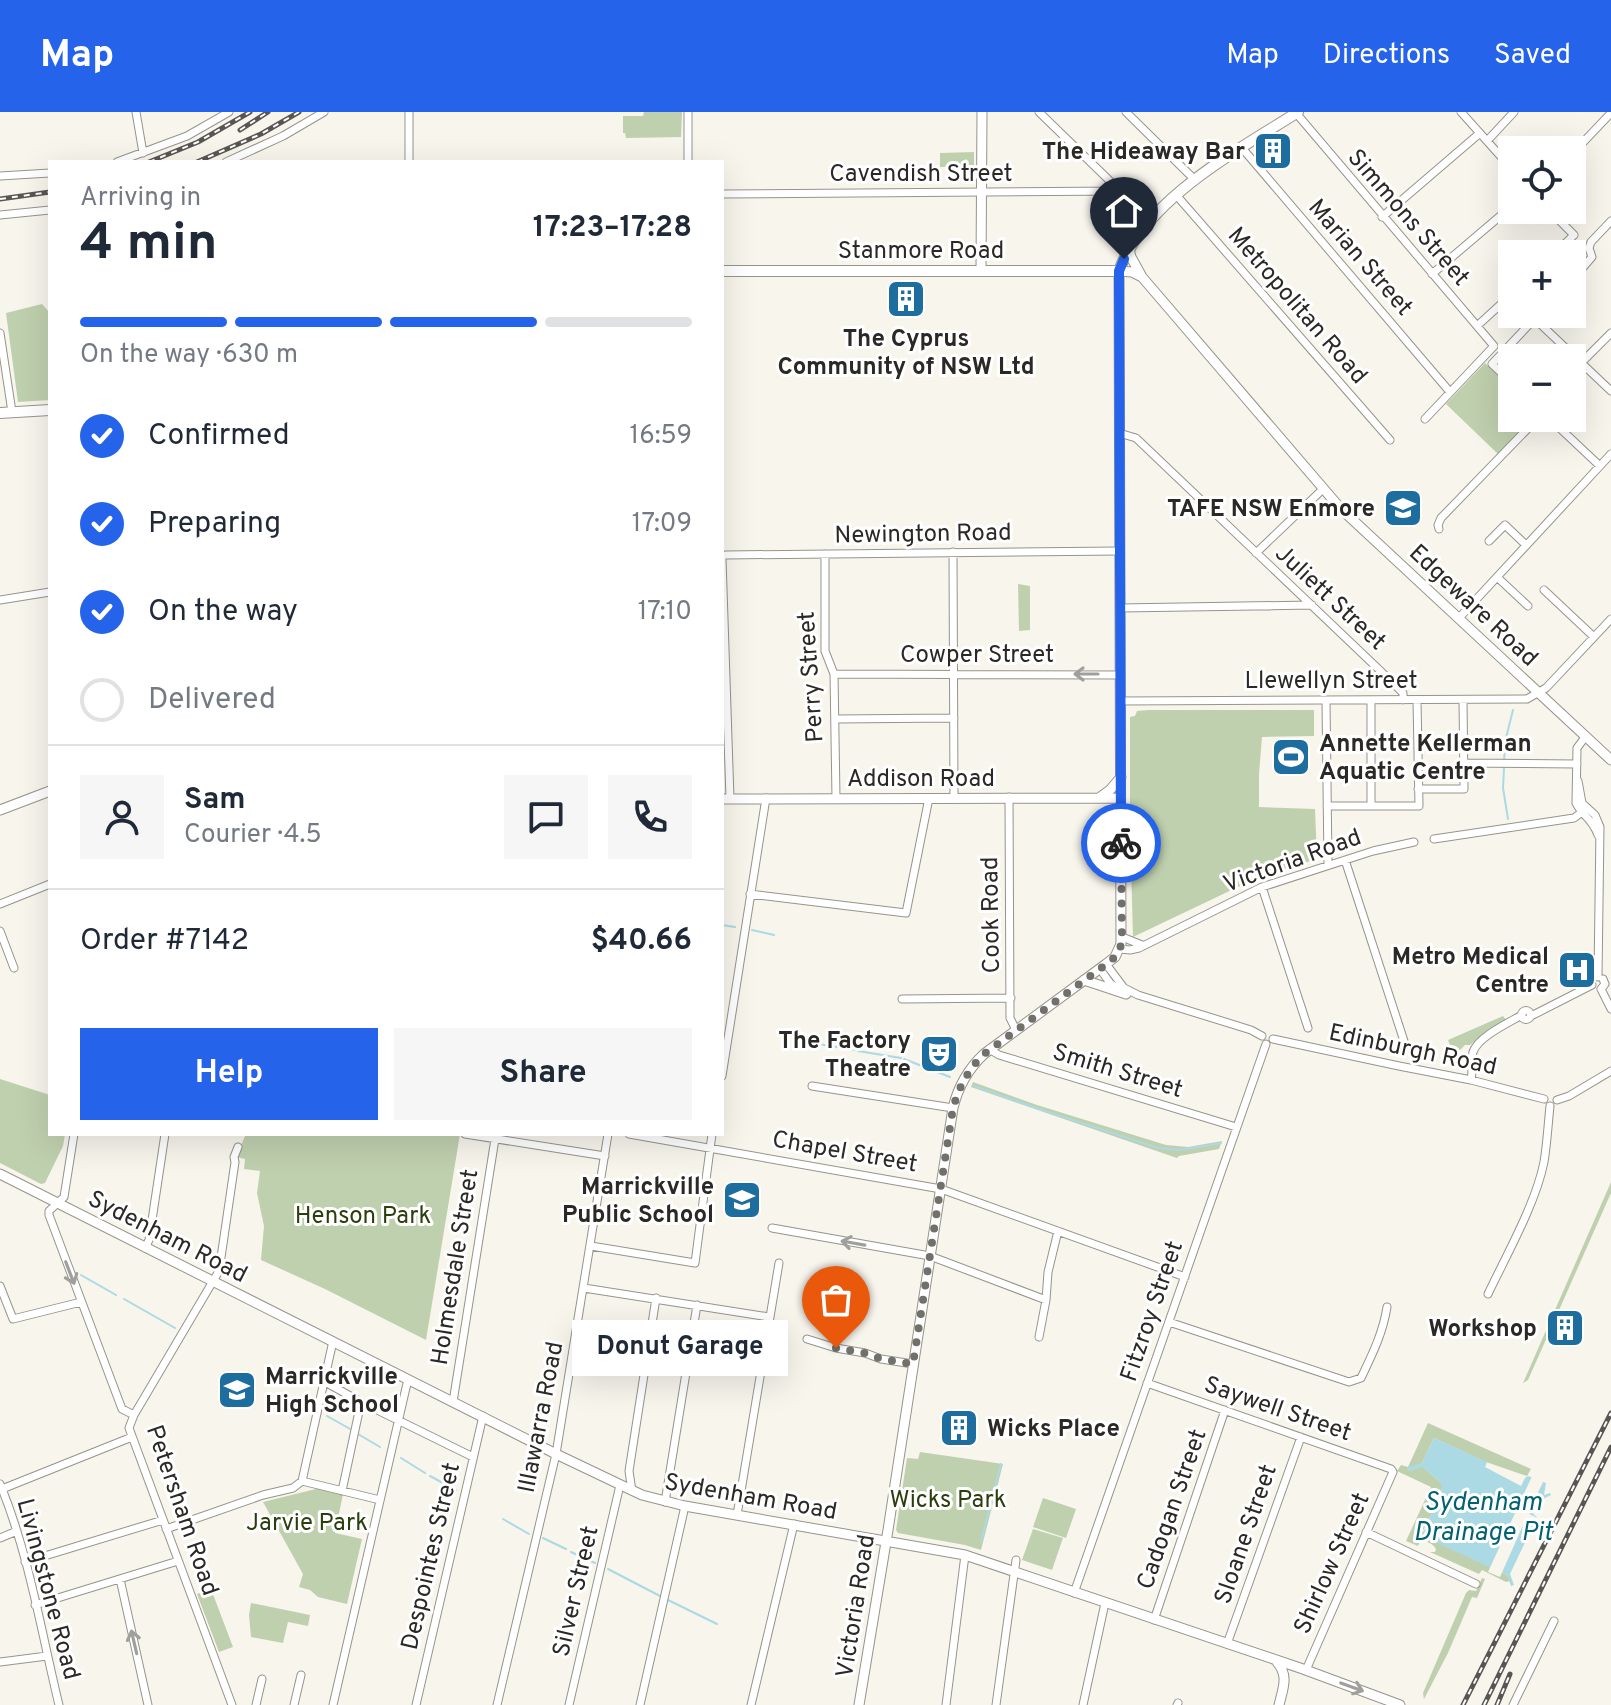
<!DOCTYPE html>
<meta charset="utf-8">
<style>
:root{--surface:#fff;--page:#f6f6f7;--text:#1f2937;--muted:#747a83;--line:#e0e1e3;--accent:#2563eb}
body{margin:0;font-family:Overpass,sans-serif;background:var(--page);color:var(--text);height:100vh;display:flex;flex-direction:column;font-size:30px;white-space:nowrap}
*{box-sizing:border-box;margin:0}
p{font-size:26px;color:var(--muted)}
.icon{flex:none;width:44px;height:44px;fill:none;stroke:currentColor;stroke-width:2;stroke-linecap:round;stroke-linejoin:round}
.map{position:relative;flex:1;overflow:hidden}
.sheet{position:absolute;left:48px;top:48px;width:676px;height:976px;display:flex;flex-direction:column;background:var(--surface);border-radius:0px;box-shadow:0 8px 32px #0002}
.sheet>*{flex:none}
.controls{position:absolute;left:1498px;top:24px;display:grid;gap:16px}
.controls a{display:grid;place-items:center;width:88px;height:88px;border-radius:0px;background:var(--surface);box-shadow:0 8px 32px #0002;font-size:40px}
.pin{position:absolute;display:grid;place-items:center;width:68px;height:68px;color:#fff;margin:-82px -34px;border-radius:50% 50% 50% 0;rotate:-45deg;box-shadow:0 0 8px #0007}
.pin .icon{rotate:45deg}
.courier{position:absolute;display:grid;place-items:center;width:80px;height:80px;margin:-40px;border:6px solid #2563eb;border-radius:50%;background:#fff;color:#222;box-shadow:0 2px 10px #0007}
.bubble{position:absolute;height:56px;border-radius:0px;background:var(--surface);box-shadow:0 8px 32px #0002;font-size:26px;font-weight:700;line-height:56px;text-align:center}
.summary em{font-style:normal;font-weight:700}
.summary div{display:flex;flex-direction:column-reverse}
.summary{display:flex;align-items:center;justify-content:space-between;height:136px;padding:0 32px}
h1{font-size:52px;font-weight:700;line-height:60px}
.bar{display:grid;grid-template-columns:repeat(4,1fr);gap:12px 8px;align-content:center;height:96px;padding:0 32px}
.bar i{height:10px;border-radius:6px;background:var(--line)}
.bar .active{background:var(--accent)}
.bar p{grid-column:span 4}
.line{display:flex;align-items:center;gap:20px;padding:0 32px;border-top:2px solid var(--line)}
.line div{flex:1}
.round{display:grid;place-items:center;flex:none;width:84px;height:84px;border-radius:0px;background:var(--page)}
ol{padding:0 32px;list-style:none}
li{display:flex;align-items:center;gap:24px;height:88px}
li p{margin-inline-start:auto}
li .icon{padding:8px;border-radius:50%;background:var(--accent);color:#fff;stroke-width:4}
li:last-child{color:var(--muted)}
li i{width:44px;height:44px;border:4px solid var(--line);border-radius:50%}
.primary-button{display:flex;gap:16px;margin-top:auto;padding:16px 32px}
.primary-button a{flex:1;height:92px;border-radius:0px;background:var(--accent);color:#fff;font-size:32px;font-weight:700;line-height:92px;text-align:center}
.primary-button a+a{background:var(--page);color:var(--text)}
header{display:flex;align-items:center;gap:48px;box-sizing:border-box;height:112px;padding:0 40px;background:var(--accent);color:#fff}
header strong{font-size:38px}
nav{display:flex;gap:44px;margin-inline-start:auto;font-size:28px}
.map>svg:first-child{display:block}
.green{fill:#bfd0ae}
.water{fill:#abd9e4}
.pier{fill:#f7f5ec}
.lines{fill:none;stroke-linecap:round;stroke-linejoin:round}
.stream{stroke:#abd9e4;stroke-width:2}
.minor-casing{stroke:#96948b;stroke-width:9}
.major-casing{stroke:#96948b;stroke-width:11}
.highway-casing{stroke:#96948b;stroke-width:12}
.minor{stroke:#fff;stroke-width:7}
.major{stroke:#fff;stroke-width:9}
.highway{stroke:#fff;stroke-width:10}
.rail-casing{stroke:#575652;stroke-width:5}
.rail{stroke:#fff;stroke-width:2;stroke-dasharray:6;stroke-linecap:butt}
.oneway{stroke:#9f9f9d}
.done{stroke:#72706b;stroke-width:8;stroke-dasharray:0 14.4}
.route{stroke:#2563eb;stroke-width:10}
.labels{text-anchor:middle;stroke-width:6;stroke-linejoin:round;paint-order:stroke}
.poi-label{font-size:24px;font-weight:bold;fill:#2a2926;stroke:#fff;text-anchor:end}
.street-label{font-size:24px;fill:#2a2926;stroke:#fff}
.park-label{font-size:24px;fill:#2a3f0b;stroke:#fff}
.water-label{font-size:26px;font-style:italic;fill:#036272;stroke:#fff}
</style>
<header>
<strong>Map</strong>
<nav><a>Map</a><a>Directions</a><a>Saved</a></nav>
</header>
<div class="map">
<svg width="1611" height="1593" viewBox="0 0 1611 1593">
<rect width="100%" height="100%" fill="#f7f5ec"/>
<!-- green -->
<path class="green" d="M644,0H682L681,25L626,26L625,21H623V4H643Z
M974,40V54L940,55V41Z
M42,192L50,201V288L18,290L6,201Z
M1485,251L1512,277V306H1533L1498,342L1446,292Z
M1018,472L1030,474V518L1019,519Z
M1149,598H1314V624L1262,625L1259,662V695L1315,697L1317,747L1261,764L1133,825L1130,719V605L1135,604L1137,599Z
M1503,904L1506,908L1489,917L1470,933H1465L1454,944L1448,928Z
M0,967L50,983V1022H65L63,1034L45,1071L41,1072L0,1051Z
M973,970L1037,993L1166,1033L1188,1035L1222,1029L1219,1037L1179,1044L1177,1046L971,975Z
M246,1022H460L426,1228L325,1177L261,1148L264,1114L257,1081L260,1059L244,1057L245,1047L236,1045Z
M1611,1070V1081L1528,1268L1523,1271Z
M1428,1311L1531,1357L1527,1364L1486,1350L1434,1326L1422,1351L1409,1359L1423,1354C1426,1359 1441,1370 1442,1371C1445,1379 1427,1410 1423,1419L1425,1424L1507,1463L1510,1469L1506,1470L1482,1458L1479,1462L1430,1440H1435L1436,1437C1433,1432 1426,1428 1420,1429L1418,1434L1406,1429L1431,1375L1397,1359L1401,1353L1408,1355Z
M920,1340L1003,1352L981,1438L965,1433L898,1421L896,1418L907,1346L918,1347Z
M320,1376L343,1382L335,1421L362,1427L347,1492L318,1485L310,1478L299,1475L303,1462L263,1390Z
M1043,1386L1076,1397L1066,1426L1033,1415Z
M1033,1417L1063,1426L1052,1458L1022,1448Z
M1482,1466L1485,1467L1477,1486L1472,1485L1448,1541L1424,1587L1423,1581L1466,1481L1469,1478L1476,1479Z
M211,1477L233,1535L219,1540L197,1482Z
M251,1491L310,1503L308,1514L288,1510L283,1531L251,1525L249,1503Z"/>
<!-- water -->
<path class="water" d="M1434,1326L1487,1350L1485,1355L1521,1374L1525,1366L1528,1364L1546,1371L1544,1383L1550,1381L1551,1383L1545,1386L1542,1390L1539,1389L1533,1402L1537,1405L1510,1462L1514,1473L1511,1474L1507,1463L1443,1434L1423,1421L1442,1378C1442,1365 1429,1364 1423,1355L1408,1359L1407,1355L1422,1351Z"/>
<!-- pier -->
<path class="pier" d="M1533,1362L1545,1366L1533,1391H1538L1536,1395L1534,1400L1529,1402L1540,1407L1537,1414L1525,1409L1500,1465L1488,1460Z"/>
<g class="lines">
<!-- stream -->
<path class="stream" d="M1504,648L1506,626L1513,598
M1504,656L1503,676L1508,707
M722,813L735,815
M752,818L774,823
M818,932L856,938
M858,939L901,946
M904,947L950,965
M974,974L1036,996L1158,1036L1180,1038L1221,1031
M81,1163L116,1183
M124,1187L175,1216
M327,1304L352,1318
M358,1322L380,1335
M401,1346L425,1361
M430,1364L456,1378
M503,1407L529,1422
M543,1426L566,1437
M981,1430L1001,1352
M571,1440L595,1451
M608,1457L660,1484
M666,1487L717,1512"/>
<defs>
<path id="minor" d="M136,0L143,41
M1039,0L1151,109
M1126,0L1194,67
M1461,0L1512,57
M1296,1L1494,234L1425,307
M1487,29L1514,0
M1242,36L1450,280
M1572,42L1611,1
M117,50L187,24L229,0
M226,50L283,24L324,0
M409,50V0
M688,50V0
M0,64L50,61
M722,82L1120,79
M1177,84L1390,328
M1549,98L1574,123L1554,142
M0,103L50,98
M1382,105L1480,21
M1432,162L1512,94
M1572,168L1592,145L1589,136L1591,130L1611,109
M1535,207L1611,279
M1477,214L1512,182
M0,221L12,300
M1581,251L1611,221
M1512,271L1492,252L1539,202
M1549,306L1600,354
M1119,321L1136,326L1391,569L1403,581V588
M1439,417L1438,413L1441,406L1538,306
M1489,429L1505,413L1526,433
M953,440L954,686
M1256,441L1323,377
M825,442V539L834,562L836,686
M726,443L1120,439
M722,447L730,687
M1497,465L1528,494
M1544,478L1594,525
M0,488L50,480
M1120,496L1312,493
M1459,506L1611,342
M834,562L1120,563
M1120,589L1527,587L1546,576L1611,507
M1326,589L1328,753
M835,607L954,606
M1586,624L1577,636L1576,691C1583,705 1592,706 1598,723
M1464,651L1577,652
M1578,669L1582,691L1595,703L1600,715L1598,865
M1418,677H1464L1463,588
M1009,685L1010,906L1016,918
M1327,694H1419L1417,588
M1371,694V589
M1434,727L1574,706L1582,700
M1345,748L1404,929
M1262,775L1308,916
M750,782L906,801L929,686
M0,792L50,772
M0,819L14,856
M1122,825L1142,833
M1120,837L1130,838L1139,836L1262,775L1373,739L1414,730
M1106,852L1124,876L1138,883L1251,918L1262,924
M1100,857L1110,871L1117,876
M1601,877L1611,897
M1601,877L1605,872L1603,867
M902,887L1011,886
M1521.5 903a4.5 4.5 0 1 1 9 0a4.5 4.5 0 1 1-9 0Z
M1531,904L1592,873
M1273,927L1399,954L1471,968L1544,987
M989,937L999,943L1236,1015
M722,964L766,686
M1471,968C1473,959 1471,949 1473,940C1478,925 1508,911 1522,903
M812,974L953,996
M1557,988L1569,984L1611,959
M74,1022L64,1085L49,1099V1103L122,1297L134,1303
M465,1022L605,1044
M629,1022L941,1077L1185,1165
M772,1116L930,1144L1046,1188
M591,1134L695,1151L712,1022
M145,1136L149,1128L165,1022
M0,1174L13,1207L81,1190
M584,1176L769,1205
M1488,1182C1506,1144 1536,1091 1544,1050C1547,1032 1548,1013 1550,994
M1169,1210L1349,1270L1361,1266C1372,1243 1383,1221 1387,1195
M1039,1225L1046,1188L1048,1160L1058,1119
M807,1227L836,1236L865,1241L881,1247L913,1252
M325,1270L361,1290L473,1345
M1147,1271L1391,1357L1393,1360L1306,1558
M453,1290L495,1027
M302,1369L333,1229
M0,1372C29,1442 41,1519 59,1593
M2,1377L132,1325
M342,1379L361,1290
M632,1379L629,1359L656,1186
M665,1390L697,1193
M737,1403L779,1151
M166,1417L263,1383L293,1376L302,1369L380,1388
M1366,1420L1476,1472
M0,1426L17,1419
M25,1450L163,1408
M120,1467L148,1593
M1074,1481L1266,932
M35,1493L178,1449
M1154,1508L1225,1298
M1227,1532L1301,1325
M0,1550L47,1544
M232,1593L129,1316L134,1303L219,1159L235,1050L234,1045L238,1035
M256,1593L262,1567
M294,1593L301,1563
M333,1593L408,1267
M416,1593L483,1304
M497,1593L556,1342L608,1022
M569,1593L620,1373
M640,1593L685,1394
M751,1593L794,1412
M946,1593L965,1443
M996,1593L1016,1448
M1083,1593L1105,1491
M1177,1593L1178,1591
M1513,1593L1554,1509"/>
<path id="major" d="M1129,137L1131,145L1142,165
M981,158L982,0
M1099,686L1110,678L1121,665
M722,687L1120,686
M0,698L50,679
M1084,868L1126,882
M0,1062L556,1342L642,1383L685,1394L965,1443L1303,1557L1400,1593
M1277,1550C1289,1564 1283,1576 1279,1593
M859,1593L888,1418L953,996C958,975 968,957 984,942L1106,852L1115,845L1121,832L1119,159L1132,160L1142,165L1341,397L1611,648"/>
<path id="highway" d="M722,159H1119C1145,87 1237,39 1298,0
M0,301L50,298"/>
</defs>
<!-- minor casing -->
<use href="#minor" class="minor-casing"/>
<!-- major casing -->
<use href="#major" class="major-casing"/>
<!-- highway casing -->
<use href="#highway" class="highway-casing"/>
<!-- minor -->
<use href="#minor" class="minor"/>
<!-- major -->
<use href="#major" class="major"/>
<!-- highway -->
<use href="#highway" class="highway"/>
<defs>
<path id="rail" d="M240,18L268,0
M149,50L198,30L250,0
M197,50L261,22L299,0
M0,87L50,80
M1463,1593L1611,1301
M1484,1593L1611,1335
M1497,1593L1510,1562"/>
</defs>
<!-- rail casing -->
<use href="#rail" class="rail-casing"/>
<!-- rail -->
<use href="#rail" class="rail"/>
</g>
<!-- one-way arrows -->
<defs><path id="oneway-shaft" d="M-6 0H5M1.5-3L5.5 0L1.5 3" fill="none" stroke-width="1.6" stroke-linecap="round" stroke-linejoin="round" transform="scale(2)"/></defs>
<g class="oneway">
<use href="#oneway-shaft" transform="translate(1086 562) rotate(-180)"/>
<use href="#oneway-shaft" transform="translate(853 1131) rotate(-170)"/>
<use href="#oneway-shaft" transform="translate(70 1161) rotate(69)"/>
<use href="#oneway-shaft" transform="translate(134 1530) rotate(-103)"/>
<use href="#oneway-shaft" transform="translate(1352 1575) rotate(20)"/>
</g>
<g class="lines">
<!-- done -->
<path class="done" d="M836,1236L865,1241L881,1247L913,1252L953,996C959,975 968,958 984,942L1100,857L1115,845L1120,837L1122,827L1121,731"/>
<!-- route -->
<path class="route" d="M1121,731L1119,168V159L1124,147"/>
</g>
<!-- icons -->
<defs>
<symbol id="building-square" viewBox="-11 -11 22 22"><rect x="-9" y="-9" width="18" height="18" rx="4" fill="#1d6e9f" stroke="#fff"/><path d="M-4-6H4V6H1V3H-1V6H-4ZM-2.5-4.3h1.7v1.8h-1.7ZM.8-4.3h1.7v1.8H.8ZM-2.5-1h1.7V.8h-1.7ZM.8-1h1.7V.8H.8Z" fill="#fff"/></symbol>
<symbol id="university-square" viewBox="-11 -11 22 22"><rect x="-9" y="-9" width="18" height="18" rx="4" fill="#1d6e9f" stroke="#fff"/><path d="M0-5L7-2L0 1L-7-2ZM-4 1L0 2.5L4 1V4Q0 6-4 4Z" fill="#fff"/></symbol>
<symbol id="stadium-square" viewBox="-11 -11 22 22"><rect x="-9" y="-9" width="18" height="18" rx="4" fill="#1d6e9f" stroke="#fff"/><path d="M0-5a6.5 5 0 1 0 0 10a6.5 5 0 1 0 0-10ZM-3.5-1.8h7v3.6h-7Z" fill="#fff"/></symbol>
<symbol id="hospital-square" viewBox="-11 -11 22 22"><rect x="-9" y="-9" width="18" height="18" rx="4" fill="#1d6e9f" stroke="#fff"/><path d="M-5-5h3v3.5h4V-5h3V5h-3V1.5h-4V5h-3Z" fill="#fff"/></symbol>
<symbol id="theatre-square" viewBox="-11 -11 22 22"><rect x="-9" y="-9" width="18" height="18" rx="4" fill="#1d6e9f" stroke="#fff"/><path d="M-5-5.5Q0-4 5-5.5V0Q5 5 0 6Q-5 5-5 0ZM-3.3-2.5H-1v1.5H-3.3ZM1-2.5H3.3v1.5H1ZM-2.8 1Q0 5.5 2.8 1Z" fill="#fff"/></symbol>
<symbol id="school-square" viewBox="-11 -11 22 22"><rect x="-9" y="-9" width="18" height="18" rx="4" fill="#1d6e9f" stroke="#fff"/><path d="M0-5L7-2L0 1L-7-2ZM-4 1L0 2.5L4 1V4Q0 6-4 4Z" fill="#fff"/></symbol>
</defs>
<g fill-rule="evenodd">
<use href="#building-square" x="1251" y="17" width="44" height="44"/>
<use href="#building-square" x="884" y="165" width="44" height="44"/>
<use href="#university-square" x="1381" y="374" width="44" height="44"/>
<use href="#stadium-square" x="1269" y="623" width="44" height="44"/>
<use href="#hospital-square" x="1555" y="836" width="44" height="44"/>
<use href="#theatre-square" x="917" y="920" width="44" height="44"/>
<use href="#school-square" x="720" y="1066" width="44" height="44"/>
<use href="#building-square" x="1543" y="1194" width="44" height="44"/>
<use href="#school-square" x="215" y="1256" width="44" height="44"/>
<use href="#building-square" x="937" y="1294" width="44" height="44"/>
</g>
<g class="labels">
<!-- poi labels -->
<g class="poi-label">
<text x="1245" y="47">The Hideaway Bar</text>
<text x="906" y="234" text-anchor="middle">The Cyprus<tspan x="906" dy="28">Community of NSW Ltd</tspan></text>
<text x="1375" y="404">TAFE NSW Enmore</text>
<text x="1319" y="639" text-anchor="start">Annette Kellerman<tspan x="1319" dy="28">Aquatic Centre</tspan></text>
<text x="1549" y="852">Metro Medical<tspan x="1549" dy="28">Centre</tspan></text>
<text x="911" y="936">The Factory<tspan x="911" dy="28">Theatre</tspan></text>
<text x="714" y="1082">Marrickville<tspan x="714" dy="28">Public School</tspan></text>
<text x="1537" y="1224">Workshop</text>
<text x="265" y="1272" text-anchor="start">Marrickville<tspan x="265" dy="28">High School</tspan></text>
<text x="987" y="1324" text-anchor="start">Wicks Place</text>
</g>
<!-- street labels -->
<g class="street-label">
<text x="921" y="69">Cavendish Street</text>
<text transform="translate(1409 105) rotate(49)" y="8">Simmons Street</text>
<text x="921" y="146">Stanmore Road</text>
<text transform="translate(1361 145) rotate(49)" y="8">Marian Street</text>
<text transform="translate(1298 193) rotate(49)" y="8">Metropolitan Road</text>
<text transform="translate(923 421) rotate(-1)" y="8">Newington Road</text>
<text transform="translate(1331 485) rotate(43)" y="8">Juliett Street</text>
<text transform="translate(1474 493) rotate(43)" y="8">Edgeware Road</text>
<text x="977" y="550">Cowper Street</text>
<text transform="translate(810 565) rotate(-94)" y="8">Perry Street</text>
<text x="1331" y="576">Llewellyn Street</text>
<text x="921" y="674">Addison Road</text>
<text transform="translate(1292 748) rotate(-20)" y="8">Victoria Road</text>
<text transform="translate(990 803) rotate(-91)" y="8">Cook Road</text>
<text transform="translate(1413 937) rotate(12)" y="8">Edinburgh Road</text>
<text transform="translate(1118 958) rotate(17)" y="8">Smith Street</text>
<text transform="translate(845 1039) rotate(10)" y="8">Chapel Street</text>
<text transform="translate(168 1124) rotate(27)" y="8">Sydenham Road</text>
<text transform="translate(454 1155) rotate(-81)" y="8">Holmesdale Street</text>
<text transform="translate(1151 1199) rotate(-71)" y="8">Fitzroy Street</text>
<text transform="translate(1278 1296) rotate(19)" y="8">Saywell Street</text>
<text transform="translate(540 1305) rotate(-79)" y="8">Illawarra Road</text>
<text transform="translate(751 1384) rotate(10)" y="8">Sydenham Road</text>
<text transform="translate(1171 1397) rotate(-71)" y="8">Cadogan Street</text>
<text transform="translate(183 1398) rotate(71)" y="8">Petersham Road</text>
<text transform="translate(1245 1422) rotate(-71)" y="8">Sloane Street</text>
<text transform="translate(430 1444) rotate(-77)" y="8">Despointes Street</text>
<text transform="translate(1331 1451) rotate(-66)" y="8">Shirlow Street</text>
<text transform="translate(49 1477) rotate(75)" y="8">Livingstone Road</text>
<text transform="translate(575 1479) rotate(-77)" y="8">Silver Street</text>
<text transform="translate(855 1494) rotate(-81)" y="8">Victoria Road</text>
</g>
<!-- park labels -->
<g class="park-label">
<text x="363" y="1111">Henson Park</text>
<text x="948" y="1395">Wicks Park</text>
<text x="307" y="1418">Jarvie Park</text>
</g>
<!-- water labels -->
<g class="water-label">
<text x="1483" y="1398">Sydenham<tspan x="1483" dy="30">Drainage Pit</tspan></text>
</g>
</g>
</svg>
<div class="controls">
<a><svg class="icon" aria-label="locate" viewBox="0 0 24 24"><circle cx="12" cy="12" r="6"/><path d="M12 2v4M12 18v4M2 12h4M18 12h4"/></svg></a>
<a>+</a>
<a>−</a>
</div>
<div class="pin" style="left:836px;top:1236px;background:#ea580c"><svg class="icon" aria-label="bag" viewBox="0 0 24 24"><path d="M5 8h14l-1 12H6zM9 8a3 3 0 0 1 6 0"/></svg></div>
<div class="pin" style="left:1124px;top:147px;background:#1f2937"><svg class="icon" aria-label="home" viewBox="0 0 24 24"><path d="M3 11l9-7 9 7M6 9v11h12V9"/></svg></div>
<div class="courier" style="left:1121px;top:731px"><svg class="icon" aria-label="bike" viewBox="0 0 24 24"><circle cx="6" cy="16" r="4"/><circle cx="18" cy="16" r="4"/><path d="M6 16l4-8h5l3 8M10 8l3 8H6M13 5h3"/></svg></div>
<div class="bubble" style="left:572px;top:1208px;width:216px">Donut Garage</div>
<section class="sheet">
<div class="summary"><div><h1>4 min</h1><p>Arriving in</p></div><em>17:23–17:28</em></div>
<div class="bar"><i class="active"></i><i class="active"></i><i class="active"></i><i></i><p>On the way · 630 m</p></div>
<ol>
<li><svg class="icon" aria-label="check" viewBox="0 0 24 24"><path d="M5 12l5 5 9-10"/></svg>Confirmed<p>16:59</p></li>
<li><svg class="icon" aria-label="check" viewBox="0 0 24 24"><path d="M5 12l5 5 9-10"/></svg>Preparing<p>17:09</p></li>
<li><svg class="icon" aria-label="check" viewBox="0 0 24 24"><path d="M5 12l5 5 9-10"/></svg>On the way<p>17:10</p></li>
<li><i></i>Delivered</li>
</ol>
<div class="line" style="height:144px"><a class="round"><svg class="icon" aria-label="person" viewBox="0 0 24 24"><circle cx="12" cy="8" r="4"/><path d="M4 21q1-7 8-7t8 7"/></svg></a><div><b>Sam</b><p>Courier · 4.5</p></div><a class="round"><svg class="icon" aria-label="chat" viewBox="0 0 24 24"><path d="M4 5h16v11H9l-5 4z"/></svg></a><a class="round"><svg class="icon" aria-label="phone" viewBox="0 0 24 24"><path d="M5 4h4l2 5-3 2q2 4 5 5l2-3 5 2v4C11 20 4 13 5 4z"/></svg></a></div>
<div class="line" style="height:104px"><div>Order #7142</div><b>$40.66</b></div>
<div class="primary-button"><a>Help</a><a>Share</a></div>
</section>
</div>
